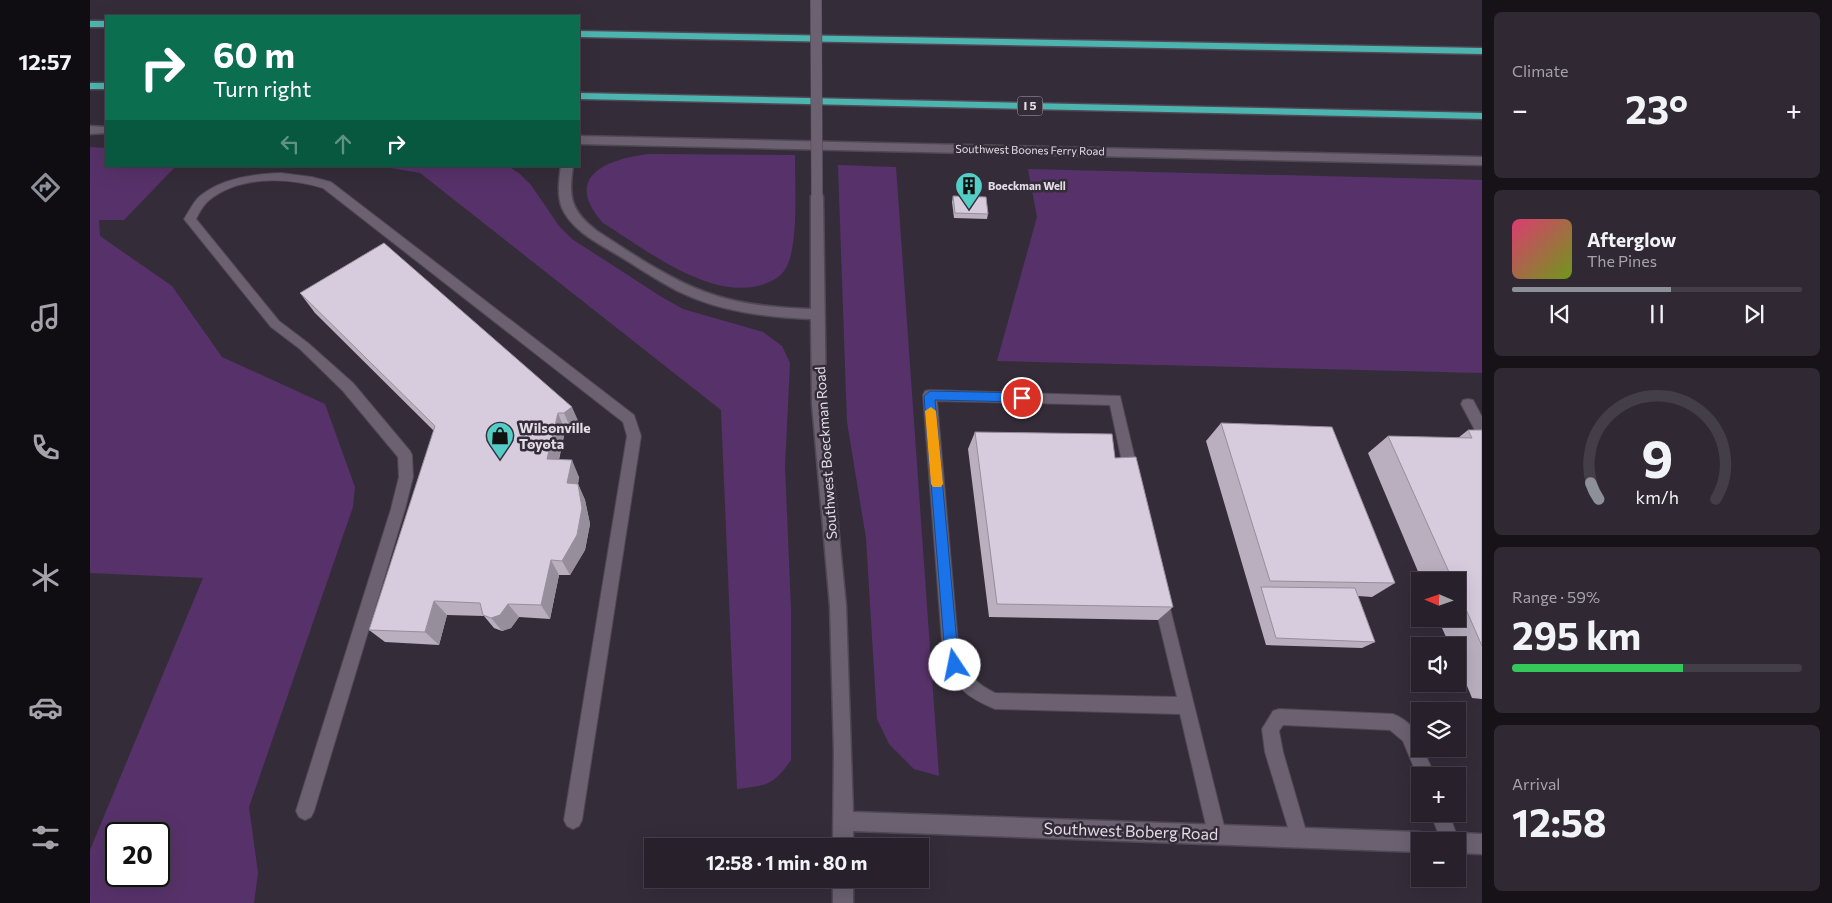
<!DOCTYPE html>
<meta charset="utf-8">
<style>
:root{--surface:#28212c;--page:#302934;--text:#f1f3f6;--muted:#a5a3a9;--line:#443e48;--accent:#8c9099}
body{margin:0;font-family:Commissioner,sans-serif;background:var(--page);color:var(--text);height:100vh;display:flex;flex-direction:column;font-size:19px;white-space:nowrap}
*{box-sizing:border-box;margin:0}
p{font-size:16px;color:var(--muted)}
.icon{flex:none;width:28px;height:28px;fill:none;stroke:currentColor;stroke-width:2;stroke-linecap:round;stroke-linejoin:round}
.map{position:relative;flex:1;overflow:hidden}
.panel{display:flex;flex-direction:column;gap:12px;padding:12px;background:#161218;width:350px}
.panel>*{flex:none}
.guide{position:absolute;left:15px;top:15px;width:475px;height:152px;border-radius:0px;box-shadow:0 5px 20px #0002,0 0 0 1px var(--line);background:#0b6e4f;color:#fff;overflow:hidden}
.needle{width:32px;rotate:272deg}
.tools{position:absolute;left:1321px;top:572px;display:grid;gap:10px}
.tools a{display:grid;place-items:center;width:55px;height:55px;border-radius:0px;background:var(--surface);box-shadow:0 5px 20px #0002,0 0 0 1px var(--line);font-size:25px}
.speed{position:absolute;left:15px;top:822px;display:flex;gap:10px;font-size:25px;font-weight:700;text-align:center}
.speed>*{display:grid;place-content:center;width:65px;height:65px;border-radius:50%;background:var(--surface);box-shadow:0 5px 20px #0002,0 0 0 1px var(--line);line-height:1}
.speed .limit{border:2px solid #111;border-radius:8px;background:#fff;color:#111}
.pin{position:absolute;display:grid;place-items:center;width:42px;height:42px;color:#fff;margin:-21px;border:2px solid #fff;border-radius:50%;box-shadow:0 1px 5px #0007}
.me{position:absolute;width:55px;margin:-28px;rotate:349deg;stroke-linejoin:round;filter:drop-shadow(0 0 4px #0008)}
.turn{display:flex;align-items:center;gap:18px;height:105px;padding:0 25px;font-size:22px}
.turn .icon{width:65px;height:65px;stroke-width:2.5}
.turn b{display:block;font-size:35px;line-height:42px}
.lanes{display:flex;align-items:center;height:48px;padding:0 25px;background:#0003;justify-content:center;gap:25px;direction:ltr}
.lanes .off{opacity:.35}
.big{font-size:38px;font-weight:700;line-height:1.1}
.panel .card{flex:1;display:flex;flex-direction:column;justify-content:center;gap:8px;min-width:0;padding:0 18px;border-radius:8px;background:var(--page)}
.panel .dial{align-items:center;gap:0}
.dial svg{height:130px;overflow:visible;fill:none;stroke:var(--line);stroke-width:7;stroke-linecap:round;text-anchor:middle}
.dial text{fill:var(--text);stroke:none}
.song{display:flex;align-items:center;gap:15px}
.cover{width:60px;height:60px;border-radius:8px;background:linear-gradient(135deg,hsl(340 70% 55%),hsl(80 70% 35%))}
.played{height:5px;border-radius:2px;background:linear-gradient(90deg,var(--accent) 55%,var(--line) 55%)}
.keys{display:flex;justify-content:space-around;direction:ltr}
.heat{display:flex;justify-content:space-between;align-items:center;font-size:28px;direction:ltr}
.charge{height:8px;border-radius:4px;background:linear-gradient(90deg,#34c759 59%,var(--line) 0)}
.trip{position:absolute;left:554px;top:838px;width:285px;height:50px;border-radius:0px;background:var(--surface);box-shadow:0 5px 20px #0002,0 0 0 1px var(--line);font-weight:700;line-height:50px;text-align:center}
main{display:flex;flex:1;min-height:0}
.tabs{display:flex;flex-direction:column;width:90px;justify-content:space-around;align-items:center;background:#100d12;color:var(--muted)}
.tabs .icon{width:35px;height:35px}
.tabs .selected{color:var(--accent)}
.tabs b{font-size:22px;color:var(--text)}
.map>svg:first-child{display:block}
</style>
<main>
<nav class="tabs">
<b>12:57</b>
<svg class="icon selected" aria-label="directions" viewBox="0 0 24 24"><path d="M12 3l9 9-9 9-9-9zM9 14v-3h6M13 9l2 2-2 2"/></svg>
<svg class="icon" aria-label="music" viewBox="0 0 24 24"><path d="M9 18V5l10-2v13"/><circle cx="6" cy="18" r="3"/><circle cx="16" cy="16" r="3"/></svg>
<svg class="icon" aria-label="phone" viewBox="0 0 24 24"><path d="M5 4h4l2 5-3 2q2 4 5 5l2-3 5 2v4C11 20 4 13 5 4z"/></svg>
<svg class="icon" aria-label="climate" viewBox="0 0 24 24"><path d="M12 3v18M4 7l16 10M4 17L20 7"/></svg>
<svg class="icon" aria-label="car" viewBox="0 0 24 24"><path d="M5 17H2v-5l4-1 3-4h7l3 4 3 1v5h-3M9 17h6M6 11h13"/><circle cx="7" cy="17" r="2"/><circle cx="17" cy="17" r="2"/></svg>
<svg class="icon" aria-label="filters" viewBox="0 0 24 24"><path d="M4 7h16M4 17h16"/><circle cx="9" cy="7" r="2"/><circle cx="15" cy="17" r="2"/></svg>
</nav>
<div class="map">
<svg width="1392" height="903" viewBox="0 0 1392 903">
<rect width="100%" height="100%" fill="#352c3a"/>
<path fill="#57326a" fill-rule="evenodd" d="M0 147 16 148V166H86L34 220H9L10 236 82 286 132 357 235 404 265 487 263 507 159 807 168 873 164 903H0V850L113 578 0 573ZM26 834H69V876H26Z
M559 154 705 155C705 184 708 235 699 261 696 271 689 278 679 282 626 306 557 250 513 223 472 177 516 159 559 154Z
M748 165 806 167 849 776 824 769 799 744 787 719 776 538 757 422Z
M289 166H418L430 174 441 185 469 226 482 239 570 296 593 309 673 332 692 346 700 363 695 466 701 609V760C684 785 676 786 647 789L631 410 330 173Z
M938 169 1392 180V373L907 361 947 217Z"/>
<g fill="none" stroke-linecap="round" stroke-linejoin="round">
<defs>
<path id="lane" d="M191 173 222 177 241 182 544 415 551 436 492 820 489 826 483 829 477 826 474 820 537 436 533 422 233 188C197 177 147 175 117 202 112 207 109 213 106 219L189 321 218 343 263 383 320 451 322 455 323 477 315 509 224 811 221 817 215 820 209 817 206 811 301 509 309 477 308 457 253 391 210 349 181 327 94 219C99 212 103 202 110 196 132 178 163 174 191 173Z
M840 390 1030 396 1049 476 1047 480 1042 482 1037 480 1035 476 1020 405 847 401 869 655C876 674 887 684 905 693L1087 697 1063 597 1066 592 1071 590 1076 592 1136 834 1133 840 1127 843 1121 840 1118 834 1090 714 905 709C874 696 865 687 853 655L833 395 835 391Z
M1378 399 1383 400 1392 417V436L1387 434 1371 404 1373 400Z
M1189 709 1303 714C1318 720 1330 732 1330 749H1333L1345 776H1330V782L1313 741 1300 730 1193 725 1189 731 1193 752 1218 838 1215 844 1209 847 1203 844 1175 752 1172 729 1183 711Z
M1341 814H1359L1369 841 1368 845V841H1351Z"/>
<path id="secondary" d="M0 126 16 127V133L0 134Z
M489 136 1392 157V165L489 144Z
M471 166H483C478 198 481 211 507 231 541 253 580 280 618 293 651 305 687 308 721 309V196L727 192 733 196 736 404 756 606 763 812 1330 832 1337 835 1340 841H1330V852L763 831V846H743L744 752 740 606 722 404 721 319C677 317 632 312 592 293 569 282 548 267 526 254 506 242 482 230 472 208 467 195 469 180 471 166Z
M1368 833 1392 834V854L1368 853V841H1359L1361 836Z
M743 879H763V903H743Z"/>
<path id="highway" d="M0 21H16V27H0Z
M489 31 1392 48V54L489 37Z
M0 83H16V89H0Z
M489 93 1392 113V119L489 99Z"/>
</defs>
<use href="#lane" stroke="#504854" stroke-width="2"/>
<use href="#secondary" stroke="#504854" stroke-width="3"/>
<use href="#highway" stroke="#504854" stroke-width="3"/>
<use href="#lane" fill="#6b6171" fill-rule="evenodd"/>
<use href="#secondary" fill="#6b6171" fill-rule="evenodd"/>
<use href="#highway" fill="#4db5af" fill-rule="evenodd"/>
<defs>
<path id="secondary-bridge" d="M726 0 727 196"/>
</defs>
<use href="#secondary-bridge" stroke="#504854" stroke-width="12" stroke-linecap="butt"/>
<use href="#secondary-bridge" stroke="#6b6171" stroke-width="11"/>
</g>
<path fill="#b9afbf" d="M863 196 898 214 897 219 864 218 862 202Z
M294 243 490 425 482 431H475L469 460 489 477 488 484 495 500 500 524 495 550 480 575H469L460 619 429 617 421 628 412 631 404 628 394 616 357 615 349 645 295 642 279 630 344 431 225 313 210 293Z
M1131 423 1305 583 1282 597 1268 596 1285 642 1272 648 1176 645 1116 441Z
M1378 430H1392V699L1382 698 1368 664V646H1360L1348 619H1368V581H1332L1278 453 1298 436 1368 438Z
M885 432 1025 458 1083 607 1068 620 899 617 878 449Z"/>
<path fill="#968e9b" d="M482 407 490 425 482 431 474 413Z
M468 413 475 431 465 476 457 459Z
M482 460 489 477 488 484 495 500 500 524 495 550 480 575 472 561 477 483Z
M461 560 469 575 460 619 451 605Z
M344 601 357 615 349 645 335 632Z
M418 604 429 617 421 628 412 631 401 618Z"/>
<path fill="#d7cbde" stroke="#968e9b" d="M863 196 896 197 898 214 865 213Z
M294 243 482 407 474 413H468L457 459 482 460 477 483 488 484 492 508 487 535 472 561 461 560 451 605 418 604 410 615 401 618 393 615 390 603 344 601 335 632 279 630 345 426 210 293Z
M1131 423 1242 427 1305 583 1180 581Z
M1378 430H1392V646L1368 591V581H1363L1298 436 1382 438Z
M885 432 1022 434 1025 458 1046 457 1083 607 907 604Z
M1171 587 1265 588 1285 642 1186 638Z"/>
<path fill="#1a73e8" stroke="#114b97" d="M840 391 932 393 938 398 932 402 845 400 868 655 872 665 870 670 865 672 860 670 855 655 834 396Z"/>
<path fill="#f59e0b" d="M841 407 846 411 853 484 851 487H843L841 484 835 411Z"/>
<defs>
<symbol id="building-pin" viewBox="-11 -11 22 30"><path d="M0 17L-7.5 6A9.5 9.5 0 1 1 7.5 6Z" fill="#54cdc6" stroke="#352c3a"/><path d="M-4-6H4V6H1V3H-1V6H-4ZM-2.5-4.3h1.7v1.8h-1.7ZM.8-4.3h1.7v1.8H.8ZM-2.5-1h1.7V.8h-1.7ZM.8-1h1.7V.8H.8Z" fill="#111"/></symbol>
<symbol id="shop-pin" viewBox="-11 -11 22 30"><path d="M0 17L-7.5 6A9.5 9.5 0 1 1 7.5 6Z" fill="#54cdc6" stroke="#352c3a"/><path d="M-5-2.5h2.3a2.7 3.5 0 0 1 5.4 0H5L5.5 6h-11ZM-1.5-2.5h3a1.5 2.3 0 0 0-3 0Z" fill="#111"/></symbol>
</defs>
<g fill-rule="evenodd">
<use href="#building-pin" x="863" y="170" width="32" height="43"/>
<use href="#shop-pin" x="394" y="420" width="32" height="43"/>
</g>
<g text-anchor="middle" stroke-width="5" stroke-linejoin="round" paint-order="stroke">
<g font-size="11" fill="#e3dde6" stroke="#352c3a">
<text transform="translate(940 150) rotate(1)" y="4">Southwest Boones Ferry Road</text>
</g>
<g font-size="11" font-weight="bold" fill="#e3dde6" stroke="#352c3a" text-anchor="start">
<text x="898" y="190">Boeckman Well</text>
</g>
<rect fill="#352c3a" stroke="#afa8b2" stroke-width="1" x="927.5" y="96.5" width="25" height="19" rx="4"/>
<g font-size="12" font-weight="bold" fill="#e3dde6">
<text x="940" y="110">I 5</text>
</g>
<g font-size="14" font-weight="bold" fill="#e3dde6" stroke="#352c3a" text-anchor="start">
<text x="429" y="433">Wilsonville<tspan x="429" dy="16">Toyota</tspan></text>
</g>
<g font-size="14" fill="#e3dde6" stroke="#352c3a">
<text transform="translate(736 453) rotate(-94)" y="5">Southwest Boeckman Road</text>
</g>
<g font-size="16" fill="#e3dde6" stroke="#352c3a">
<text transform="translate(1041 831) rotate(2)" y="6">Southwest Boberg Road</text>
</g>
</g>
</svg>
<div class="tools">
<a><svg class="needle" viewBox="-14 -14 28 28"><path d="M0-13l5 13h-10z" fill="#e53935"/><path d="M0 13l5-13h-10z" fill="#a5a3a9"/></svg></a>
<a><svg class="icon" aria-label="sound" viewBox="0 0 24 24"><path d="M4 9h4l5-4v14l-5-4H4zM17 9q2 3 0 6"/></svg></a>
<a><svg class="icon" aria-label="layers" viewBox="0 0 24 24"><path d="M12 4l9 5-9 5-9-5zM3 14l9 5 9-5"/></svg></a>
<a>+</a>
<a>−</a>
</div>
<div class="speed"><div class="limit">20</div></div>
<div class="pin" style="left:932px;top:398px;background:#d93025"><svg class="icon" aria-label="arrive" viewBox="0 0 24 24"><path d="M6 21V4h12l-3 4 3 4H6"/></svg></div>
<svg class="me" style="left:865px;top:665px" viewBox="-20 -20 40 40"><circle r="19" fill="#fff"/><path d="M0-13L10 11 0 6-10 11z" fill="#1a73e8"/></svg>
<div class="trip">12:58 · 1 min · 80 m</div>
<div class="guide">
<div class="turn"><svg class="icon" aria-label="right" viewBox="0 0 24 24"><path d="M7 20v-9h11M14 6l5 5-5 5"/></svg><div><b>60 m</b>Turn right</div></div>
<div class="lanes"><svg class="icon off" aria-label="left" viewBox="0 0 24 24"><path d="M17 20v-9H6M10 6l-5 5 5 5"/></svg><svg class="icon off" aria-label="ahead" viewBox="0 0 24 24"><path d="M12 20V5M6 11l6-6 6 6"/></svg><svg class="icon" aria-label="right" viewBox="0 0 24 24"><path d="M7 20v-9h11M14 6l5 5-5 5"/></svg></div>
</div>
</div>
<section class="panel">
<div class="card"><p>Climate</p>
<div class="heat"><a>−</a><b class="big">23°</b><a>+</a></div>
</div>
<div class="card">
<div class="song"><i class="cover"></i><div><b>Afterglow</b><p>The Pines</p></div></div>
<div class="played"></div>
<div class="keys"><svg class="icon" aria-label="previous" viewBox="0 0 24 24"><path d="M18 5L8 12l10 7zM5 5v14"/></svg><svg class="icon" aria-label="pause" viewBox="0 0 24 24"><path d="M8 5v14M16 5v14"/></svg><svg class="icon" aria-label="next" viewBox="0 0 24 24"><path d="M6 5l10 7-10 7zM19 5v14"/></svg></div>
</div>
<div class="card dial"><svg viewBox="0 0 100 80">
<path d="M14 69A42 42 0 1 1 86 69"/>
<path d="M14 69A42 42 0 0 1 9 59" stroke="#8c9099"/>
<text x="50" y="56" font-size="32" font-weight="700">9</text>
<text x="50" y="72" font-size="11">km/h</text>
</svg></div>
<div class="card"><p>Range · 59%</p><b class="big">295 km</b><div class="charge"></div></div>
<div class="card"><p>Arrival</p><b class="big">12:58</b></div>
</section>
</main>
